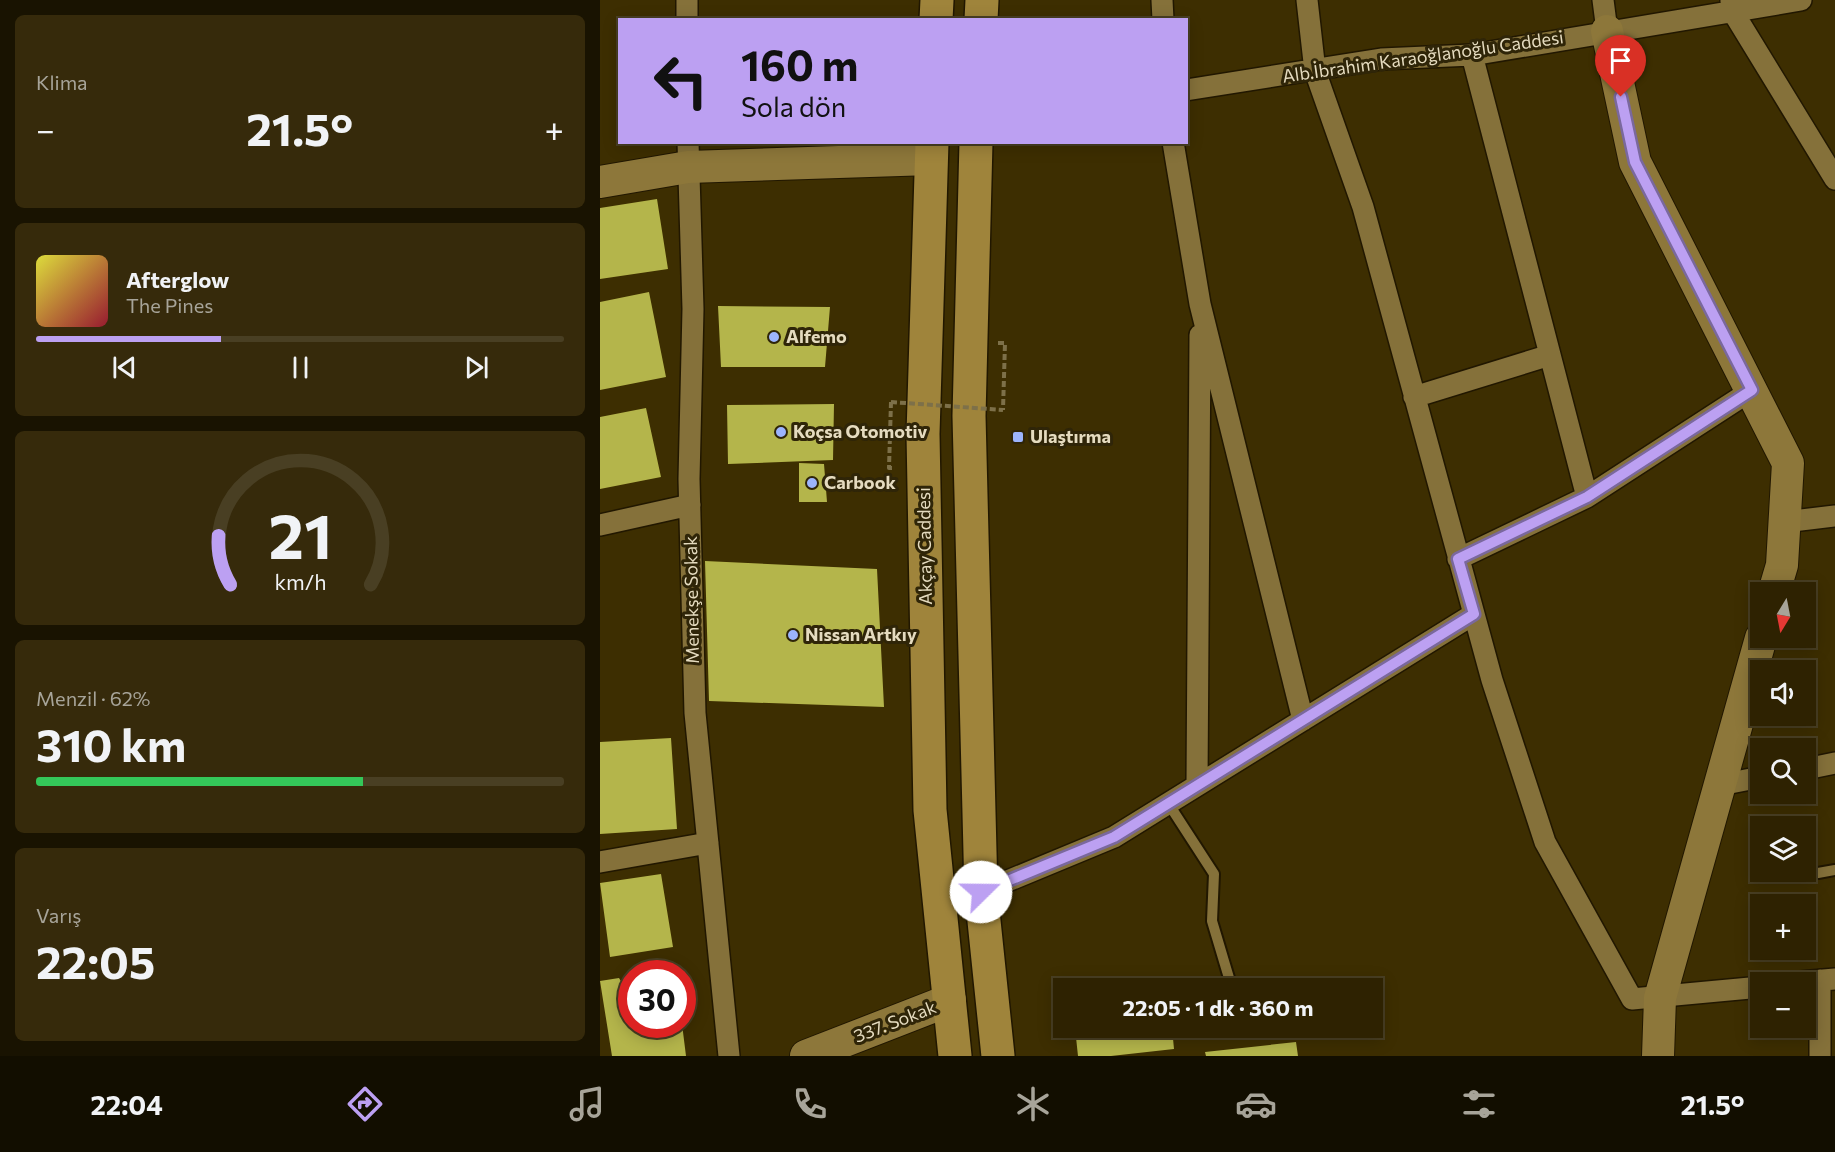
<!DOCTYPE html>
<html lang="tr">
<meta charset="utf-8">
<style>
:root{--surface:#2e2201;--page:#362a0b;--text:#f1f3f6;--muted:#a7a499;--line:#493f23;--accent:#bca0f2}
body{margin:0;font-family:Commissioner,sans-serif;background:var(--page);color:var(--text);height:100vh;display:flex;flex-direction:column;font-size:22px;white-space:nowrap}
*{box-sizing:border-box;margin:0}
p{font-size:20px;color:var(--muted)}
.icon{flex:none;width:33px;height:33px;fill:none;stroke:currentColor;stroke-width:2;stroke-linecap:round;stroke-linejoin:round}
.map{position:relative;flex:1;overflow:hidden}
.sheet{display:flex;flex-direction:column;gap:15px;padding:15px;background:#191301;width:600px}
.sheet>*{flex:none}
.guide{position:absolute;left:18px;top:18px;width:570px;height:126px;border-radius:0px;box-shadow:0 3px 15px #0003,0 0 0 2px var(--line);background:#bca0f2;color:#111;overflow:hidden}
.needle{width:39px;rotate:190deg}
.buttons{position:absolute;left:1150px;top:582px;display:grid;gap:12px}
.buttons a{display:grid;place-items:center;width:66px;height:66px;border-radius:0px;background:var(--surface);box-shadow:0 3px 15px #0003,0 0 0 2px var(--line);font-size:30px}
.speed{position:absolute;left:18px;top:960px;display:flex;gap:12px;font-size:30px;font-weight:700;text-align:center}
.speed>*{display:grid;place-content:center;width:78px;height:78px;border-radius:50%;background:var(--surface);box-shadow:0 3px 15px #0003,0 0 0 2px var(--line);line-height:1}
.speed .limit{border:9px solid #d22;background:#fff;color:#111}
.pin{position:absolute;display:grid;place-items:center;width:51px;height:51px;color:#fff;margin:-62px -26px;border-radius:50% 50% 50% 0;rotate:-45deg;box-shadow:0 0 6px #0007}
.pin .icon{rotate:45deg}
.me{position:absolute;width:66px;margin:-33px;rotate:68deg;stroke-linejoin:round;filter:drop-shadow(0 0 4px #0008)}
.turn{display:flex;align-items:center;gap:21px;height:126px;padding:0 24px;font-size:27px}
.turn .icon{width:78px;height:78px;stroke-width:2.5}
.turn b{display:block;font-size:42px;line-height:51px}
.big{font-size:45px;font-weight:700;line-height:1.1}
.sheet .tile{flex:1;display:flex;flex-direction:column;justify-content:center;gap:9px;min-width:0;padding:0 21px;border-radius:9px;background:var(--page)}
.sheet .dial{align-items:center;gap:0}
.dial svg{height:156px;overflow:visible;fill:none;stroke:var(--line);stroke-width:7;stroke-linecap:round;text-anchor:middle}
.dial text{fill:var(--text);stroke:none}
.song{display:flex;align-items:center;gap:18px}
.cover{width:72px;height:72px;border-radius:9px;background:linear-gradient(135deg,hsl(60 70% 55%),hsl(350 70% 35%))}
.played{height:6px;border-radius:3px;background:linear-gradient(90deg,var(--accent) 35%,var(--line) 35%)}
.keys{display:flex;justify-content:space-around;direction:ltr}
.heat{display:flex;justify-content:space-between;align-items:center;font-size:33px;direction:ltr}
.charge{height:9px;border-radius:4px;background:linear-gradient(90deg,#34c759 62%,var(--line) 0)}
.trip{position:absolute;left:453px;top:978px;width:330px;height:60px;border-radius:0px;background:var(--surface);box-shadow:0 3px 15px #0003,0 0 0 2px var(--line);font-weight:700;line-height:60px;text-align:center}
.dock{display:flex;height:96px;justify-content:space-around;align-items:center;background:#120e00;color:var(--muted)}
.dock .icon{width:42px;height:42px}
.dock .selected{color:var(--accent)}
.dock b{font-size:27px;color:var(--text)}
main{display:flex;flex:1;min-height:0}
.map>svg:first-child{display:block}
</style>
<main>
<section class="sheet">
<div class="tile"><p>Klima</p>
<div class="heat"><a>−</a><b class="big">21.5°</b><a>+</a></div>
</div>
<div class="tile">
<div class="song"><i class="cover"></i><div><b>Afterglow</b><p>The Pines</p></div></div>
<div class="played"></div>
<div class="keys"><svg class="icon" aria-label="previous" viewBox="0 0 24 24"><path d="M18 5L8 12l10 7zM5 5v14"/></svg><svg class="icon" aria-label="pause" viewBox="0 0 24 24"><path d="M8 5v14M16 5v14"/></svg><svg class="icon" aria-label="next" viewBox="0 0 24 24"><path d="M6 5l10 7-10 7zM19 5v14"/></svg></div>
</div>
<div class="tile dial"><svg viewBox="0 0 100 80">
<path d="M14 69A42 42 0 1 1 86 69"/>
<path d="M14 69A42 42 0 0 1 8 44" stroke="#bca0f2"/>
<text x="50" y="56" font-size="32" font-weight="700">21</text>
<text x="50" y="72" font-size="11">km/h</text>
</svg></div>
<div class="tile"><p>Menzil · 62%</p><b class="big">310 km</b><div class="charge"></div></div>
<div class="tile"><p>Varış</p><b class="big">22:05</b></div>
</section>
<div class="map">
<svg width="1235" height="1056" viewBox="0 0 1235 1056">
<rect width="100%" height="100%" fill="#3d2e01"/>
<path fill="#b4b54b" d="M57 199 68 269 0 279V208Z
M49 292 66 377 0 390V302Z
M118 306 230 307 225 367H121Z
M234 404 233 460 128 464 127 405Z
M46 408 61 477 0 489V417Z
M199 463 224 464 227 502H199Z
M105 561 277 569 284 707 109 701Z
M71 738 77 829 0 834V742Z
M61 874 73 947 10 957 0 883Z
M19 978 22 983 32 982V1024H82L86 1056H12L0 981Z
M567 984V988H536V987Z
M475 1028H572L574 1049 511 1056H478Z
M696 1042 698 1056H606L605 1052Z"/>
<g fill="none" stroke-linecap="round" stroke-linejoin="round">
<defs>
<path id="lane" d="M568 803 614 874 612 921 632 988
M1218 873 1235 870"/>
<path id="street" d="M87 0V20
M562 0 563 20
M707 0 715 71 763 207 892 680 945 842 1032 999 1161 987
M1003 0 1007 31
M1131 1 1133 12 1235 179
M872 55 987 497 1152 390
M586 90 781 59 872 55 1201 0
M88 142 93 309 89 479 95 713 129 1056
M573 142 600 304 703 720
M814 397 950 355
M1184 522 1235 516
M0 525 90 505
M858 559 987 497
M1206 769 1235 763
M597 785 600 335
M1120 785 1161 777
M0 862 108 843
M381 892 514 837 874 614
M1220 980V1056
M1200 982 1235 979"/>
<path id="secondary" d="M1007 31 1035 162 1188 463 1182 565 1174 592
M0 182 88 167 331 159
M206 1056 350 1000
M1058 1056 1060 998 1161 638"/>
<path id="highway" d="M336 20 337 0
M381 20 382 0
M332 142 323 434 330 810 355 1056
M376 142 369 416 381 892 398 1056"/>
</defs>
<use href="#lane" stroke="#211700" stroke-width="14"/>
<use href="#street" stroke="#211700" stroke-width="24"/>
<use href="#secondary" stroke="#211700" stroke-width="34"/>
<use href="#highway" stroke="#211700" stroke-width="36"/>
<path stroke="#7d7049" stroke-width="4" stroke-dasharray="6 3" stroke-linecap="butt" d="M398 343H405L403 410
M291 402 289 468H295"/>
<use href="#lane" stroke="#85713a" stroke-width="10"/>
<use href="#street" stroke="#85713a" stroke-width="21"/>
<use href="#secondary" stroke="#8d773a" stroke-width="32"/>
<use href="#highway" stroke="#9f843b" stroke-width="33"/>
<path stroke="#7d7049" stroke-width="4" stroke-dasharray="6 3" stroke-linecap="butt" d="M291 402 403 410"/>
</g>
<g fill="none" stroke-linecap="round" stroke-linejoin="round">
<defs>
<path id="route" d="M381 892 514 837 874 614 858 559 987 497 1152 390 1035 162 1021 97"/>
</defs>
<use href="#route" stroke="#7a689d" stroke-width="15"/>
<use href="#route" stroke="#bca0f2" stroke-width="10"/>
</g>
<g fill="#9cb4fd" stroke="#2f2508" stroke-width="2">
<circle cx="174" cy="337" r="6"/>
<circle cx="181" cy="432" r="6"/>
<rect x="412" y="431" width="12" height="12" rx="3"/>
<circle cx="212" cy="483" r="6"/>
<circle cx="193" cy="635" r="6"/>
</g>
<g text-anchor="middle" stroke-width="6" stroke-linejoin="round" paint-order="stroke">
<g font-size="18" fill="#e5dbbf" stroke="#2f2508">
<text transform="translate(823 57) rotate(-8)" y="6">Alb.İbrahim Karaoğlanoğlu Caddesi</text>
<text transform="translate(325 546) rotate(-91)" y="6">Akçay Caddesi</text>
<text transform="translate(92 600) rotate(-91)" y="6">Menekşe Sokak</text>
<text transform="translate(295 1022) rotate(-21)" y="6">337. Sokak</text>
</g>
<g font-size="18" font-weight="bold" fill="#e5dbbf" stroke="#2f2508" text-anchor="start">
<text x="186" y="343">Alfemo</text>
<text x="193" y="438">Koçsa Otomotiv</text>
<text x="430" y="443">Ulaştırma</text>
<text x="224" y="489">Carbook</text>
<text x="205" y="641">Nissan Artkıy</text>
</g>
</g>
</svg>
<div class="buttons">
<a><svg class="needle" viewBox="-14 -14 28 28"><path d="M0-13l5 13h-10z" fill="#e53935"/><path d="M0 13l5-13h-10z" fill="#a7a499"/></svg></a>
<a><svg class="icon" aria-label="sound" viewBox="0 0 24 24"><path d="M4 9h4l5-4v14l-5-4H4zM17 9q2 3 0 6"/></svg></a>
<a><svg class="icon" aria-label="search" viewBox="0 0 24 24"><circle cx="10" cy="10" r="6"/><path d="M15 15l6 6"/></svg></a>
<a><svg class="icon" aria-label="layers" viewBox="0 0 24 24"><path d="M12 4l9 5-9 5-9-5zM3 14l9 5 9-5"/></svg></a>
<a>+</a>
<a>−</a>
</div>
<div class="speed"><div class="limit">30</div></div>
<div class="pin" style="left:1021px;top:97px;background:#d93025"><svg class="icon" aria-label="arrive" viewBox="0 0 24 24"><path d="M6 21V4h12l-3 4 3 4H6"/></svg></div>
<svg class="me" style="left:381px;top:892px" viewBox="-20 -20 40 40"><circle r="19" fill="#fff"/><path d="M0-13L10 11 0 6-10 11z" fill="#bca0f2"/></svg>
<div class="trip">22:05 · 1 dk · 360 m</div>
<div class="guide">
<div class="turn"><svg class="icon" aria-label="left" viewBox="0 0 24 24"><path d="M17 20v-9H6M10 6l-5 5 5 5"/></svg><div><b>160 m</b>Sola dön</div></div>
</div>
</div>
</main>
<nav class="dock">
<b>22:04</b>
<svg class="icon selected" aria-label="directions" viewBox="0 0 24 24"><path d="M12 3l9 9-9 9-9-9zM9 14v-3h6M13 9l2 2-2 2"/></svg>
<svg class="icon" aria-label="music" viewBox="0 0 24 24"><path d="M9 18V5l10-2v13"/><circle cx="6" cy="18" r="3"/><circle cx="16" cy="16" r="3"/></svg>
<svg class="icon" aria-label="phone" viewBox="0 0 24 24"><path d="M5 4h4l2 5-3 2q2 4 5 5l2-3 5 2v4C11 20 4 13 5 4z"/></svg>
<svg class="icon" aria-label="climate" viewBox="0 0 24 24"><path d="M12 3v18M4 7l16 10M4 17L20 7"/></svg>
<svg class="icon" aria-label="car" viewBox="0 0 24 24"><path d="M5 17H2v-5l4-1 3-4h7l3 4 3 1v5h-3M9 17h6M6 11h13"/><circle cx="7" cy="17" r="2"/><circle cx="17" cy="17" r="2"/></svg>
<svg class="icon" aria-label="filters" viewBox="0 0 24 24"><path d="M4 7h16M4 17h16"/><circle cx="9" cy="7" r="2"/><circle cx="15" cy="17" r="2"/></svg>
<b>21.5°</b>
</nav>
